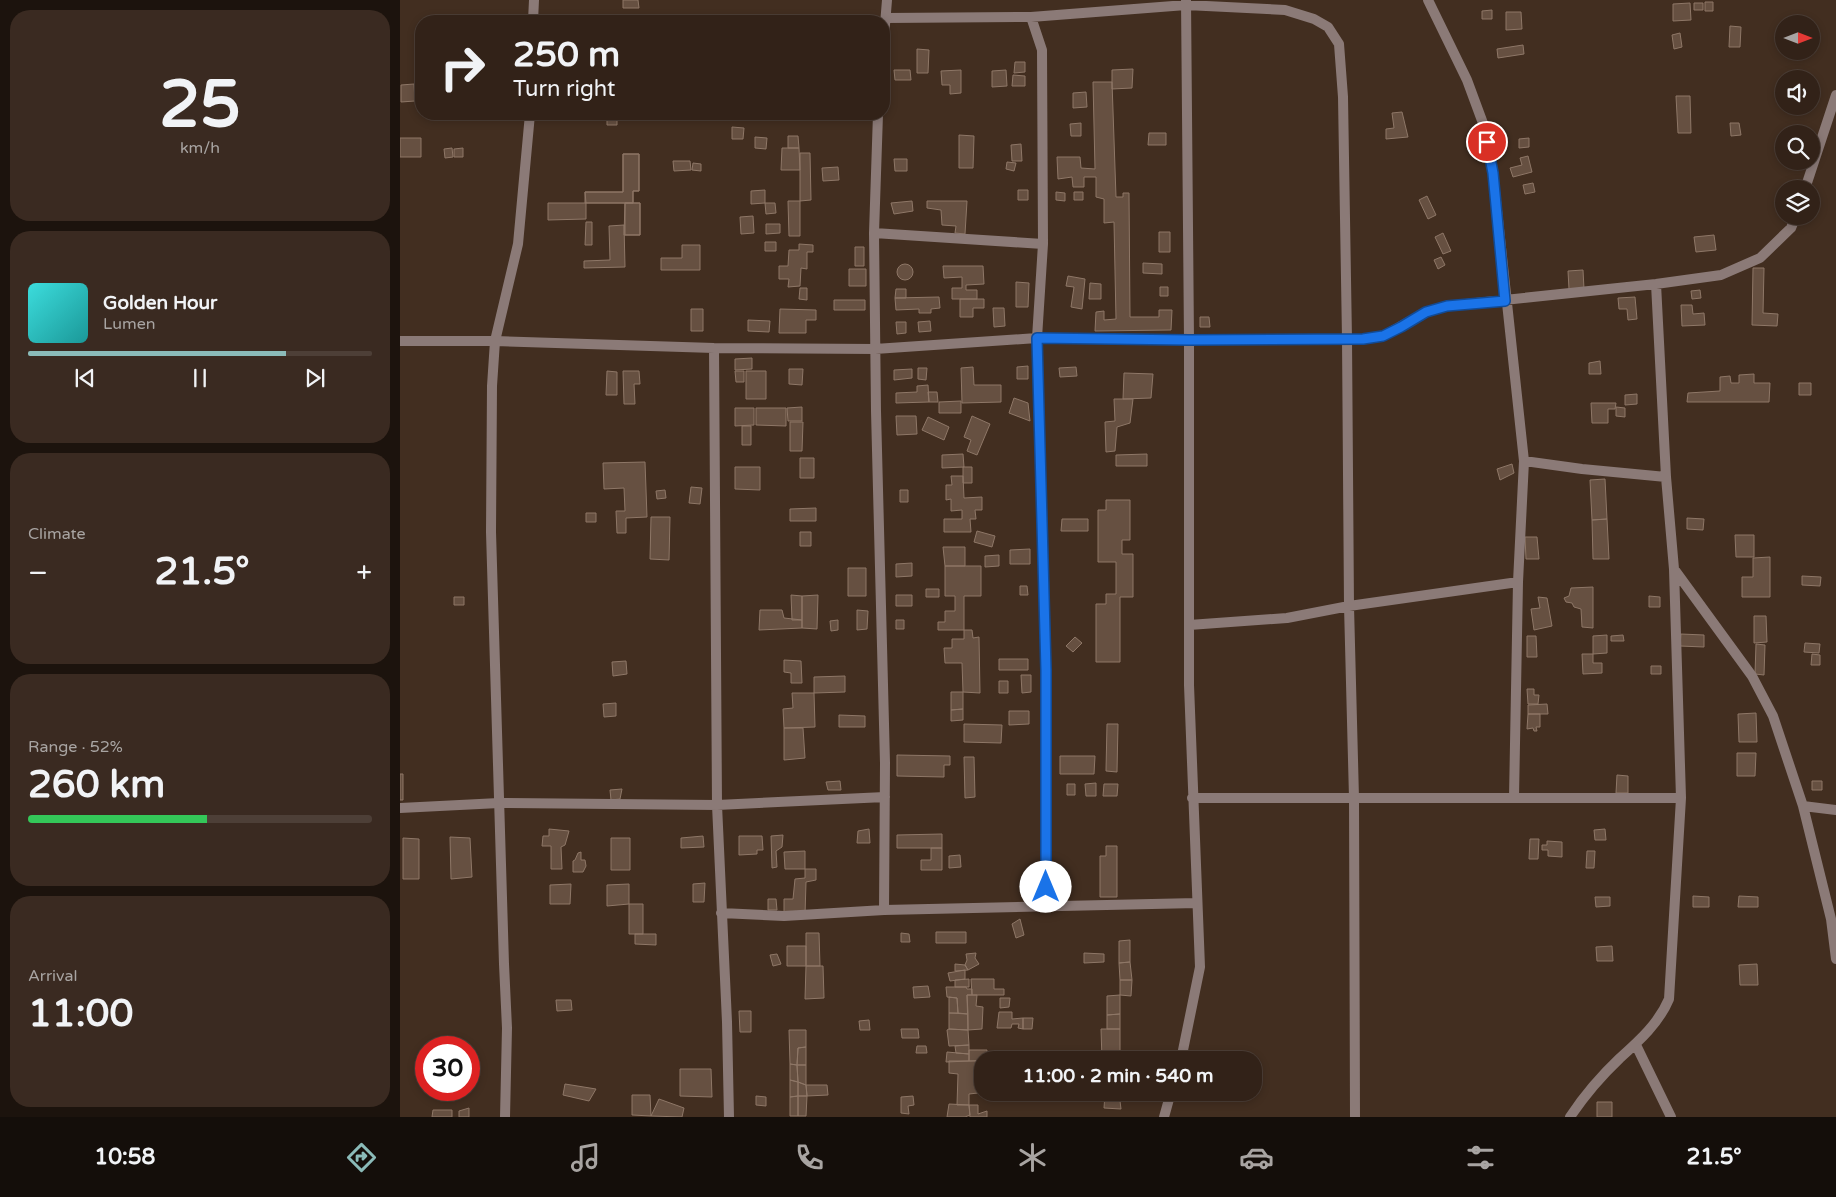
<!DOCTYPE html>
<meta charset="utf-8">
<style>
:root{--surface:#322218;--page:#3a2a21;--text:#f1f3f6;--muted:#a8a4a2;--line:#4d3f37;--accent:#8bbbb9}
body{margin:0;font-family:"Varela Round",sans-serif;background:var(--page);color:var(--text);height:100vh;display:flex;flex-direction:column;font-size:19px;white-space:nowrap}
*{box-sizing:border-box;margin:0}
p{font-size:16px;color:var(--muted)}
.icon{flex:none;width:28px;height:28px;fill:none;stroke:currentColor;stroke-width:2;stroke-linecap:round;stroke-linejoin:round}
.map{position:relative;flex:1;overflow:hidden}
.panel{display:flex;flex-direction:column;gap:10px;padding:10px;background:#1c130d;width:400px}
.panel>*{flex:none}
.top-card{position:absolute;left:15px;top:15px;width:475px;height:105px;border-radius:20px;box-shadow:0 2px 8px #0003,0 0 0 1px var(--line);background:#322218;color:var(--text);overflow:hidden}
.needle{width:32px;rotate:90deg}
.fabs{position:absolute;left:1375px;top:15px;display:grid;gap:10px}
.fabs a{display:grid;place-items:center;width:45px;height:45px;border-radius:50%;background:var(--surface);box-shadow:0 2px 8px #0003,0 0 0 1px var(--line);font-size:25px}
.speed{position:absolute;left:15px;top:1036px;display:flex;gap:10px;font-size:25px;font-weight:700;text-align:center}
.speed>*{display:grid;place-content:center;width:65px;height:65px;border-radius:50%;background:var(--surface);box-shadow:0 2px 8px #0003,0 0 0 1px var(--line);line-height:1}
.speed .limit{border:8px solid #d22;background:#fff;color:#111}
.pin{position:absolute;display:grid;place-items:center;width:42px;height:42px;color:#fff;margin:-21px;border:2px solid #fff;border-radius:50%;box-shadow:0 1px 5px #0007}
.me{position:absolute;width:55px;margin:-28px;rotate:0deg;stroke-linejoin:round;filter:drop-shadow(0 0 4px #0008)}
.turn{display:flex;align-items:center;gap:18px;height:105px;padding:0 15px;font-size:22px}
.turn .icon{width:65px;height:65px;stroke-width:2.5}
.turn b{display:block;font-size:35px;line-height:42px}
.big{font-size:38px;font-weight:700;line-height:1.1}
.panel .card{flex:1;display:flex;flex-direction:column;justify-content:center;gap:8px;min-width:0;padding:0 18px;border-radius:20px;background:var(--page)}
.panel .dial{align-items:center;gap:0}
.dial b{font-size:65px;line-height:1}
.song{display:flex;align-items:center;gap:15px}
.cover{width:60px;height:60px;border-radius:8px;background:linear-gradient(135deg,hsl(180 70% 55%),hsl(180 70% 35%))}
.played{height:5px;border-radius:2px;background:linear-gradient(90deg,var(--accent) 75%,var(--line) 75%)}
.keys{display:flex;justify-content:space-around;direction:ltr}
.heat{display:flex;justify-content:space-between;align-items:center;font-size:28px;direction:ltr}
.charge{height:8px;border-radius:4px;background:linear-gradient(90deg,#34c759 52%,var(--line) 0)}
.trip{position:absolute;left:574px;top:1051px;width:288px;height:50px;border-radius:20px;background:var(--surface);box-shadow:0 2px 8px #0003,0 0 0 1px var(--line);font-weight:700;line-height:50px;text-align:center}
.tabs{display:flex;height:80px;justify-content:space-around;align-items:center;background:#140e0a;color:var(--muted)}
.tabs .icon{width:35px;height:35px}
.tabs .selected{color:var(--accent)}
.tabs b{font-size:22px;color:var(--text)}
main{display:flex;flex:1;min-height:0}
.map>svg:first-child{display:block}
</style>
<main>
<section class="panel">
<div class="card dial"><b>25</b><p>km/h</p></div>
<div class="card">
<div class="song"><i class="cover"></i><div><b>Golden Hour</b><p>Lumen</p></div></div>
<div class="played"></div>
<div class="keys"><svg class="icon" aria-label="previous" viewBox="0 0 24 24"><path d="M18 5L8 12l10 7zM5 5v14"/></svg><svg class="icon" aria-label="pause" viewBox="0 0 24 24"><path d="M8 5v14M16 5v14"/></svg><svg class="icon" aria-label="next" viewBox="0 0 24 24"><path d="M6 5l10 7-10 7zM19 5v14"/></svg></div>
</div>
<div class="card"><p>Climate</p>
<div class="heat"><a>−</a><b class="big">21.5°</b><a>+</a></div>
</div>
<div class="card"><p>Range · 52%</p><b class="big">260 km</b><div class="charge"></div></div>
<div class="card"><p>Arrival</p><b class="big">11:00</b></div>
</section>
<div class="map">
<svg width="1436" height="1117" viewBox="0 0 1436 1117">
<rect width="100%" height="100%" fill="#422e20"/>
<path fill="#665041" stroke="#8e7767" d="M223 0H238L239 8H223Z
M1305 2H1313V11H1305Z
M1290 3 1291 20 1273 21V4Z
M1294 3H1303V10H1294Z
M1092 10V19H1082V11Z
M1106 12H1121L1122 29 1106 30Z
M1330 26 1341 27 1340 47H1329Z
M1280 33 1282 47 1274 49 1272 35Z
M1123 45 1124 54 1098 58 1097 49Z
M517 49 529 50 528 73H517Z
M615 62H625V72L614 73Z
M733 69 732 88 712 89V70Z
M494 70H510L511 80H495Z
M561 70V93L550 94V85H542L541 71Z
M606 70 607 86 592 87V71Z
M613 75 625 76V86H612Z
M693 82H712L716 197H723V193H729L730 317H759V310H772L771 330 695 331 696 312 704 311V320L716 319 714 222 704 223V199L696 197V177H684V187H673L672 177 658 179 657 157H680L681 168 695 169Z
M14 84 15 101 1 102V85Z
M686 92 687 107 673 108V93Z
M1276 96H1290L1291 133H1278Z
M1002 112 1008 137 986 139V129L994 128 992 113Z
M207 114H217V125H207Z
M681 123V136H671L670 124Z
M1330 123H1339L1341 135 1331 136Z
M332 127 344 128 343 139H332Z
M749 133H766V145H748Z
M559 135 574 136 573 168H559Z
M388 136H398L399 148H388Z
M355 137 367 138 366 149 355 148Z
M0 138H21V157H0Z
M1129 138V147L1119 148V139Z
M621 144 622 161H612L611 145Z
M52 148 53 157 45 158 44 149Z
M63 148V157H54V149Z
M382 148H399L400 170H381Z
M400 153H410L411 200 400 201Z
M223 154H239V191H233V203H186L185 192H223Z
M223 154H239V191H233V203H185V192H223Z
M1128 156 1132 172 1113 177 1110 168 1122 165 1120 158Z
M494 159H507V171H495Z
M273 161H290L291 170 274 171Z
M607 162 616 163 614 171 606 169Z
M293 163 301 164V171L292 170Z
M438 167 439 180 423 181 422 168Z
M1133 183 1135 192 1125 194 1123 185Z
M365 190V203L351 204V191Z
M618 190H628V200H618Z
M656 192 665 193V201L656 200Z
M674 192H683V200H674Z
M1027 196 1036 215 1028 219 1019 200Z
M388 201H400V236H389Z
M512 201 513 211 494 214 491 203Z
M527 201H567L565 234 555 233 556 226 542 225 541 210 527 208Z
M148 203H186V219L148 220Z
M225 203H240V235H224Z
M225 203H240V235H225Z
M365 203H375L376 213 366 214Z
M353 216 354 233 341 234 340 217Z
M186 222H192V245H185Z
M366 224H380V233L366 234Z
M224 225 225 267 184 268V261L210 260 209 226Z
M759 232H770V252H759Z
M1043 233 1051 251 1043 254 1035 237Z
M1314 235 1316 250 1296 252 1294 237Z
M365 242H376V251H365Z
M399 244 413 245V252H407V269L401 268 400 286 388 287 389 279H379V266H388L389 250H399Z
M282 245H300V270H261V258H282Z
M455 247H464V266H455Z
M1041 257 1045 265 1038 269 1034 260Z
M743 263 762 264V274L743 273Z
M497 272a8 8 0 1 1 16 0a8 8 0 1 1-16 0Z
M543 266H583L584 284 566 285V290H577V299H552V288H562V277L544 278Z
M1353 268H1364L1363 313 1378 314 1377 326 1352 325Z
M449 269H466V286H449Z
M1183 270 1184 289H1169L1168 271Z
M668 276 685 279 682 309 671 307 674 287 666 286Z
M616 282 629 283 628 307H616Z
M690 283 701 284V299H689Z
M760 287H768V296H760Z
M400 288H407V300L399 299Z
M496 289H506V298H495Z
M1300 290 1301 298 1292 299 1291 291Z
M539 297 540 308 531 309V313H519V309L496 310 495 298Z
M1235 297 1237 319 1228 320 1227 309H1219L1218 298Z
M560 299H584V308H573V317H560Z
M434 300H465V310H434Z
M1281 305H1292L1293 314 1304 313 1305 325 1282 326Z
M593 308H604L605 326 594 327Z
M291 309H303V331H291Z
M380 309 416 310V320H406V333H379Z
M800 317H809L810 327H800Z
M348 320 370 321 369 332 348 331Z
M530 321 531 331 519 332 518 322Z
M496 322H506V333L497 334Z
M352 358V369L335 370V359Z
M1200 361 1201 374H1189V363Z
M628 366V379H617V367Z
M573 367 574 385H601V402L562 403 561 368Z
M676 367 677 376 660 377 659 368Z
M518 368H527L526 380 518 379Z
M389 369H403L402 385 389 384Z
M512 369V378L494 380V370Z
M207 371 217 372V395H206Z
M223 371H239L240 384H234L235 404H224Z
M335 371H344V382H336Z
M346 371H366V399H346Z
M724 373 753 374 751 398 723 399Z
M1354 374V383H1370L1369 402H1287L1288 393 1320 391V377L1330 376 1331 383H1339V375Z
M1399 383H1411V395H1399Z
M528 385 529 402 496 403V393L517 392V386Z
M528 392H537L538 402H529Z
M1237 394V404L1225 405V395Z
M614 398 628 403 630 421 609 413Z
M714 399H733L730 423 717 427 715 451 706 452 705 422 715 421Z
M561 401V413H539V402Z
M1191 403H1216L1215 409H1208V423H1192Z
M402 407V421H388L387 408Z
M1216 407 1225 408V417L1216 416Z
M335 408H354V425L335 426Z
M356 408H386V426L356 425Z
M496 416H516L517 434 497 435Z
M572 416 590 424 577 455 567 451 571 440 564 437Z
M528 417 549 427 544 440 522 430Z
M390 422H403L402 451H390Z
M342 426H351V445H342Z
M563 454 564 467 542 468V455Z
M747 454V466H716V455Z
M400 458H414V478H400Z
M245 462 247 517 226 518V533H217L216 511H225L224 488 204 489 203 463Z
M1112 464 1114 473 1100 480 1097 469Z
M335 467H360V490L335 489Z
M563 467H572V483H563Z
M551 476H563L564 498 582 497V510H575L576 519H570L571 532H544V519H562V510L551 511V499L546 500V485H552Z
M1205 479 1207 519 1192 520 1190 480Z
M291 487 302 488 300 504 289 503Z
M265 490 266 498 257 499 256 491Z
M500 490H508V502H500Z
M706 500H730V540H722V554H733V597H720V662H696V604H706V594H716V562H698V510H706Z
M416 508V521H390V509Z
M186 513H196V522H186Z
M251 517H270L269 560 250 559Z
M1287 518 1304 519 1303 530 1287 529Z
M662 519H688V531H661Z
M1207 519 1209 559H1193L1192 520Z
M577 531 595 536 592 547 574 542Z
M400 532H411V546H400Z
M1335 535H1354V557H1336Z
M1125 537H1137L1139 559H1126Z
M543 547H565V566H545Z
M630 549V564H610V550Z
M599 555V566L585 567V556Z
M1370 557V597H1342V577H1353V558Z
M512 563V576L496 577V564Z
M545 566H581V596H564V630H538V622H545V611H555V596H545Z
M448 568H466V596H448Z
M1402 576 1421 577 1420 586 1402 585Z
M620 586H627L628 595H620Z
M1193 587V628L1182 627 1181 609 1174 607 1172 603 1166 602 1164 598 1169 596 1171 588Z
M526 589H539V597H526Z
M391 595 402 596V620H392Z
M418 595 417 629 402 628V596Z
M496 595H512V606H496Z
M1249 596 1260 597V607H1249Z
M54 597H64V605H54Z
M1138 597 1147 598 1152 626 1134 630 1131 609 1140 608Z
M360 610H382L384 618 402 620V628L359 630Z
M457 610 468 611 467 629 457 630Z
M1354 616H1366L1367 642 1354 643Z
M438 620V630L431 631 430 621Z
M496 620H504V629H496Z
M564 630H572L573 638 579 637 580 693 563 692 562 663H545L544 648H552V639H564Z
M1281 634 1304 635V647L1280 646Z
M1207 635V653L1193 654V636Z
M1223 635 1224 641H1211V636Z
M1127 636H1136L1137 657H1127Z
M675 637 682 643 673 652 666 646Z
M1405 643 1420 644 1419 653 1404 652Z
M1356 644 1365 645 1364 675 1355 674Z
M1182 654H1193V663H1202V673L1183 674Z
M1412 654 1420 655V665H1411Z
M599 659H628V670H599Z
M384 660 401 661 402 683H391V673L384 672Z
M226 661 227 674 213 676 212 662Z
M1251 666H1261V674H1251Z
M621 675H631V692L622 693Z
M445 676V692L414 693V677Z
M599 681H608V693H599Z
M1127 689H1134V695H1139L1138 704H1128Z
M551 692H563V709L551 710Z
M392 693H414L415 727 384 728 383 709 393 708Z
M216 703V716L204 717 203 704Z
M1147 704 1148 714H1128V705Z
M563 709V720L551 721V710Z
M609 711H629V724L609 725Z
M1356 713 1357 742H1339L1338 714Z
M1128 714H1140V727H1136L1137 731H1134L1133 728 1127 729Z
M439 715 465 716V727H439Z
M564 724 602 725 601 743 564 742Z
M707 724H718L717 772 706 771Z
M384 728H403L405 758 384 760Z
M1337 753H1356L1355 776H1337Z
M497 755 550 756V765H544V777L497 776Z
M660 756H695L694 774H660Z
M564 757H574L575 797 565 798Z
M0 774H3V800H0Z
M1217 775 1228 776V793H1216Z
M440 781 441 790H428L426 782Z
M1412 781H1422V790H1412Z
M696 783V796H686L685 784Z
M667 784H675V795H667Z
M704 784H718L717 796H703Z
M222 789 220 799 211 800 210 790Z
M149 829 169 831 165 845 161 847 162 869H151V846H142L143 836H149Z
M469 829 470 843H457L458 831Z
M1205 829 1206 840H1195L1194 830Z
M542 834V848H497V835Z
M383 835 382 847 376 851 377 867 372 868 371 836Z
M303 836 304 847 281 848V838Z
M339 836H362L363 850H357V854L339 855Z
M50 837 70 838 72 877 51 879Z
M3 838 19 839V879H3Z
M211 838H230V870H211Z
M1130 839H1139L1138 859H1129Z
M1147 841 1162 842V857L1148 856V850H1142V845H1147Z
M706 846H717V897H700V856H706Z
M531 848H542V870H521V860H531Z
M405 851V869H385L384 852Z
M1187 851H1195L1194 868H1186Z
M181 852V860H185L186 866 183 872H173V861L175 860 178 853Z
M560 855 561 867 549 868V856Z
M405 869H416V880L406 882 405 915 384 916V899H393L395 879 405 878Z
M305 883 304 902H293V884Z
M171 884 170 904H150V885Z
M229 884V904L207 906V885Z
M1293 896 1309 897V907H1293Z
M1339 896 1358 897V907H1338Z
M1195 897H1210V906L1196 907Z
M368 899H376L377 910H368Z
M229 904H243V934H229Z
M620 919 624 935 616 938 612 924Z
M536 932H566V943H536Z
M406 933H419L420 966H406Z
M501 933 509 934 510 942H501Z
M235 934H256V945L235 944Z
M730 940V962L719 963V941Z
M387 946H406V966H387Z
M1212 946 1213 961H1197L1196 947Z
M576 953 575 958 579 964 568 970 565 965 567 960 566 954Z
M684 953 704 954V962L684 963Z
M377 954 381 964 373 966 370 955Z
M730 962 732 980H720L719 963Z
M555 964 565 965 568 970 555 971Z
M1357 964 1358 985H1340L1339 965Z
M406 966H423L424 998 405 999Z
M565 970V979L550 981 548 973Z
M569 979V987H555V980Z
M571 979H594V989H604V995H572Z
M720 980H732L731 996 720 995Z
M528 986 530 997 514 998 513 987Z
M546 987H566L567 989H572V995H567L568 1014 558 1013 557 998 547 997Z
M567 995H577L576 1006 583 1007 582 1029 568 1030Z
M720 995V1014L707 1015V996Z
M549 997 557 998 558 1013H549Z
M600 998H610L609 1007 600 1008Z
M156 1000H171L172 1010 157 1011Z
M339 1011H351V1032H340Z
M599 1012H612V1019L623 1018V1029L618 1028 619 1024H612L611 1028H597Z
M549 1013 568 1014V1030L549 1029Z
M720 1014V1029H707V1015Z
M623 1018H633L632 1029H623Z
M469 1020 470 1030H460L459 1021Z
M501 1029H518L519 1038H502Z
M549 1029 568 1030 569 1045 549 1046 547 1030Z
M701 1029H720V1060H702Z
M389 1030H406V1047L398 1048 397 1065 390 1064Z
M569 1045V1054L556 1053 555 1046Z
M517 1046H526L527 1053H516Z
M406 1047V1065H397L398 1048Z
M569 1050H587L586 1060 569 1061Z
M547 1052 569 1054V1061L546 1062Z
M549 1061H582V1083H578V1093L569 1094V1105H557L558 1074 549 1073Z
M390 1064 397 1065 398 1082 390 1080Z
M397 1065H406V1085L398 1082Z
M280 1069H311L312 1097 280 1096Z
M390 1080 398 1082V1096L390 1097Z
M398 1082 406 1085 407 1096H398Z
M165 1084 196 1089 189 1101 163 1095Z
M406 1085H427L428 1095 407 1096Z
M719 1093 721 1109 704 1108 705 1094Z
M232 1095H250L251 1116 232 1115Z
M356 1096 366 1097V1106L356 1105Z
M398 1096H407L406 1116H398Z
M398 1096V1116H390V1097Z
M513 1096 514 1105 508 1106 509 1114 501 1113V1097Z
M259 1099 284 1108 282 1117 251 1116Z
M1197 1102H1212V1117H1197Z
M549 1104 569 1105 570 1115 565 1117H547Z
M569 1105H578V1114L587 1111V1117H570Z
M69 1108V1117H59V1111Z
M33 1110H52V1117H32Z"/>
<g fill="none" stroke-linecap="round" stroke-linejoin="round">
<path stroke="#8b7a77" stroke-width="10" d="M1028 0 1067 80 1084 126 1093 173 1124 461 1118 582 1114 798
M631 17 642 50 643 244 637 338 646 670V906
M486 18 631 17 786 5 885 10 914 19 928 27 939 44 943 97 947 339 949 606 954 798 955 1117
M133 21 134 0
M484 37 487 0
M130 114 118 244 95 341 314 348 475 349 637 338 789 340 963 339 983 336 1026 312 1047 306 1256 284 1321 275 1360 258 1391 228 1396 216
M478 114 474 233 476 411 485 763 484 910
M1405 189 1436 95
M474 233 643 244
M1256 284 1266 477
M0 341H95L92 386 91 532 104 964 107 1028 105 1117
M314 348 317 805 327 1022 329 1117
M1124 461 1182 469 1266 477 1274 569 1281 798 1269 999C1259 1023 1239 1041 1220 1058 1201 1076 1184 1096 1170 1117
M1274 569 1352 676 1373 716 1403 806 1431 919 1436 959
M789 625 887 618 949 606 1118 582
M792 798H1281
M1403 806 1436 810
M0 808 99 803 317 805 485 797
M321 913 384 916 484 910 797 903
M1236 1045 1271 1117
M781 1060 800 967 789 685V340L786 0
M764 1117 771 1092"/>
</g>
<g fill="none" stroke-linecap="round" stroke-linejoin="round">
<defs>
<path id="route" d="M646 887V670L637 338 789 340 963 339 983 336 1001 327 1026 312 1047 306 1105 301 1093 173 1087 142"/>
</defs>
<use href="#route" stroke="#114b97" stroke-width="12"/>
<use href="#route" stroke="#1a73e8" stroke-width="9"/>
</g>
</svg>
<div class="fabs">
<a><svg class="needle" viewBox="-14 -14 28 28"><path d="M0-13l5 13h-10z" fill="#e53935"/><path d="M0 13l5-13h-10z" fill="#a8a4a2"/></svg></a>
<a><svg class="icon" aria-label="sound" viewBox="0 0 24 24"><path d="M4 9h4l5-4v14l-5-4H4zM17 9q2 3 0 6"/></svg></a>
<a><svg class="icon" aria-label="search" viewBox="0 0 24 24"><circle cx="10" cy="10" r="6"/><path d="M15 15l6 6"/></svg></a>
<a><svg class="icon" aria-label="layers" viewBox="0 0 24 24"><path d="M12 4l9 5-9 5-9-5zM3 14l9 5 9-5"/></svg></a>
</div>
<div class="speed"><div class="limit">30</div></div>
<div class="pin" style="left:1087px;top:142px;background:#d93025"><svg class="icon" aria-label="arrive" viewBox="0 0 24 24"><path d="M6 21V4h12l-3 4 3 4H6"/></svg></div>
<svg class="me" style="left:646px;top:887px" viewBox="-20 -20 40 40"><circle r="19" fill="#fff"/><path d="M0-13L10 11 0 6-10 11z" fill="#1a73e8"/></svg>
<div class="trip">11:00 · 2 min · 540 m</div>
<div class="top-card">
<div class="turn"><svg class="icon" aria-label="right" viewBox="0 0 24 24"><path d="M7 20v-9h11M14 6l5 5-5 5"/></svg><div><b>250 m</b>Turn right</div></div>
</div>
</div>
</main>
<nav class="tabs">
<b>10:58</b>
<svg class="icon selected" aria-label="directions" viewBox="0 0 24 24"><path d="M12 3l9 9-9 9-9-9zM9 14v-3h6M13 9l2 2-2 2"/></svg>
<svg class="icon" aria-label="music" viewBox="0 0 24 24"><path d="M9 18V5l10-2v13"/><circle cx="6" cy="18" r="3"/><circle cx="16" cy="16" r="3"/></svg>
<svg class="icon" aria-label="phone" viewBox="0 0 24 24"><path d="M5 4h4l2 5-3 2q2 4 5 5l2-3 5 2v4C11 20 4 13 5 4z"/></svg>
<svg class="icon" aria-label="climate" viewBox="0 0 24 24"><path d="M12 3v18M4 7l16 10M4 17L20 7"/></svg>
<svg class="icon" aria-label="car" viewBox="0 0 24 24"><path d="M5 17H2v-5l4-1 3-4h7l3 4 3 1v5h-3M9 17h6M6 11h13"/><circle cx="7" cy="17" r="2"/><circle cx="17" cy="17" r="2"/></svg>
<svg class="icon" aria-label="filters" viewBox="0 0 24 24"><path d="M4 7h16M4 17h16"/><circle cx="9" cy="7" r="2"/><circle cx="15" cy="17" r="2"/></svg>
<b>21.5°</b>
</nav>
